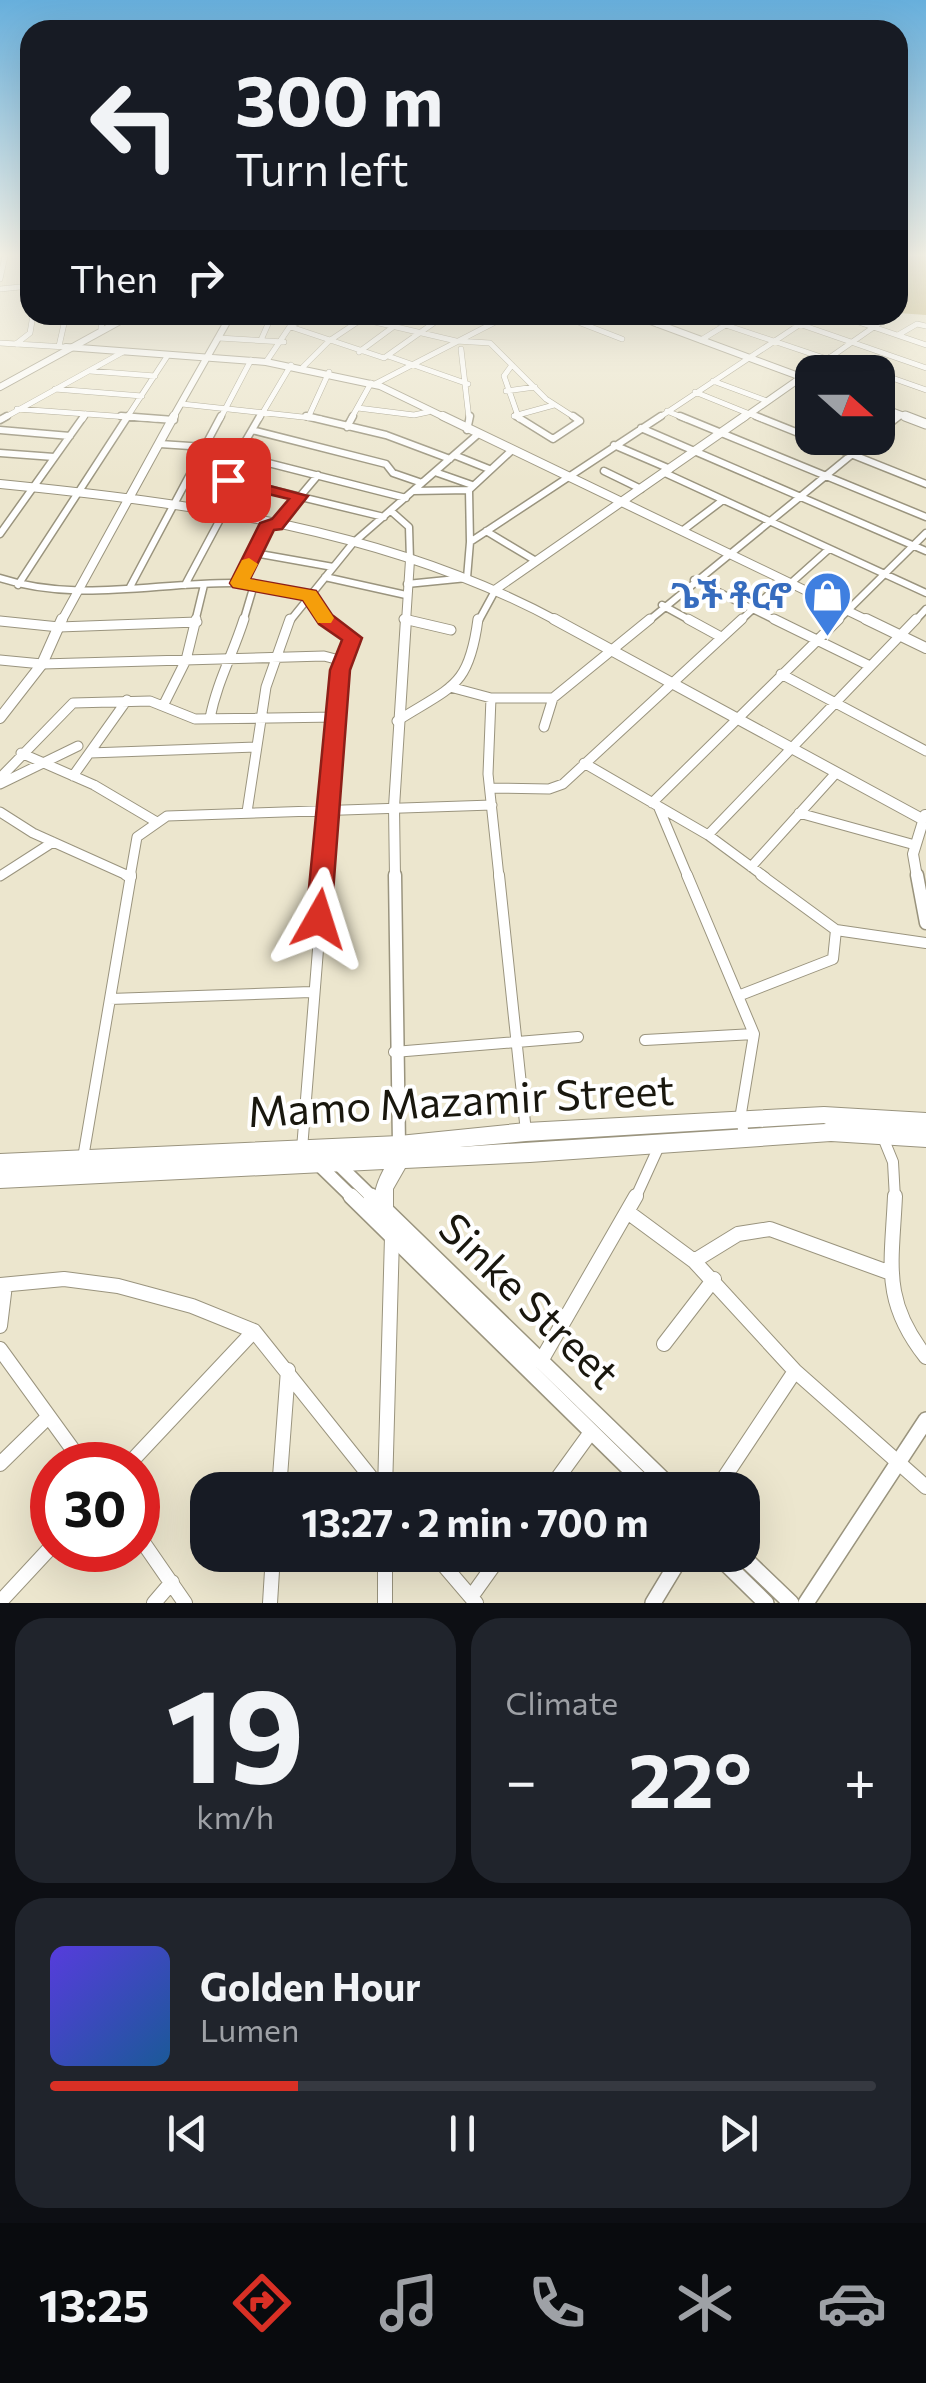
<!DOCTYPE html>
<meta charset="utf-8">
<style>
:root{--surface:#171b24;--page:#20242c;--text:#f1f3f6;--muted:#9ea1a6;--line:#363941;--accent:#d93025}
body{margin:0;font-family:Commissioner,"Noto Sans Ethiopic",sans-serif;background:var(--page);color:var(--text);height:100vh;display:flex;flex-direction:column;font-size:38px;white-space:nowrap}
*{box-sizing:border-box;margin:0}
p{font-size:32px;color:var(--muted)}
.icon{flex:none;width:55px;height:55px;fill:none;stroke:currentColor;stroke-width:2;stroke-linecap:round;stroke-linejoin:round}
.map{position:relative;height:1603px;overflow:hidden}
.side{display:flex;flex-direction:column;gap:15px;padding:15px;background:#0d0f14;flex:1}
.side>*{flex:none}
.hud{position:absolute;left:20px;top:20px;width:888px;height:305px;border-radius:30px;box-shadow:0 10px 40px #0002;background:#171b24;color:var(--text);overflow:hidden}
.needle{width:65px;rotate:111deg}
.controls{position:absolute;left:795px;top:355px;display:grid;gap:20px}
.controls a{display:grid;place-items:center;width:100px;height:100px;border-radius:20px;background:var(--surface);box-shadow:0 10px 40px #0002;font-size:50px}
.speed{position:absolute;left:30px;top:1442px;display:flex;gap:20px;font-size:50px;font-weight:700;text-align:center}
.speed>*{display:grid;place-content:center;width:130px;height:130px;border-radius:50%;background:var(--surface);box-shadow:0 10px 40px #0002;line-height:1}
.speed .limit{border:15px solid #d22;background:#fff;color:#111}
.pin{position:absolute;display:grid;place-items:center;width:85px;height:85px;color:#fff;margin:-42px;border-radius:20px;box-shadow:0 5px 15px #0006}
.me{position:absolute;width:110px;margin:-55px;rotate:6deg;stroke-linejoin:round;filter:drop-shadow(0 0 8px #0008)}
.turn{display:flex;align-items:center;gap:35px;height:210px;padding:0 50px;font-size:45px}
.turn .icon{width:130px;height:130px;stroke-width:2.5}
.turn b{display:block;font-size:70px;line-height:85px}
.then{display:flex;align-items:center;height:95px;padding:0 50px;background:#0003;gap:20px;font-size:38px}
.big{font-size:75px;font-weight:700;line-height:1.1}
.side .widget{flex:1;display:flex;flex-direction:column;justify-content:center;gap:15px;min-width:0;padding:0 35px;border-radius:30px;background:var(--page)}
.side .dial{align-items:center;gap:0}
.dial b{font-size:130px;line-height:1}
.song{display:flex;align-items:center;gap:30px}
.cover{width:120px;height:120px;border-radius:15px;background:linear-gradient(135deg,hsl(250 70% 55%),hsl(210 70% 35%))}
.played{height:10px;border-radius:5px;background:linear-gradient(90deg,var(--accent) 30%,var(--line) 30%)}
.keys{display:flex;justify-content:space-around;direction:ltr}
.heat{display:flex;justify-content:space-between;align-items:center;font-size:55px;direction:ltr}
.side .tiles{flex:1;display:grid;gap:15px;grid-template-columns:1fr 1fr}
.widget:last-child{grid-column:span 2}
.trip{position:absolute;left:190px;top:1472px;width:570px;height:100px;border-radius:30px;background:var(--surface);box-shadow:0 10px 40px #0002;font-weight:700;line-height:100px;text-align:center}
.dock{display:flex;height:160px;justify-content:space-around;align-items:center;background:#090b0e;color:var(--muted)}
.dock .icon{width:70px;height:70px}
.dock .active{color:var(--accent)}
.dock b{font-size:45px;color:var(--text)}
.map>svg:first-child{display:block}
</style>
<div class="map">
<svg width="926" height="1603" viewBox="0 0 926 1603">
<rect width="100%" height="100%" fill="#ece6ce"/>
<path fill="#c5b577" d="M898 256H926V315L898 313Z"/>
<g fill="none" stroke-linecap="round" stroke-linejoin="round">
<defs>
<path id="minor-far4" d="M0 279 5 256
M0 289 30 286
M560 315 622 339
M696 315 827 359
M773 315 926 368
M838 315 926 345
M362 319 456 341 490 343 512 365
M657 324 669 315
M291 327 384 358 445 315
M101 328 104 315
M898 335 917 324 926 326
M219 338 284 342
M261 340 272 315
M701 340 742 315
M0 343 66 347
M16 344 30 333 33 315
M59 346 66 315
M461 349 469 419
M359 352 393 327
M388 356 468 384
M830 357 875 372
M266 362 291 325 318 315
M512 365 546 399 577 419
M512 365 504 376 519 419
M303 367 329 341 365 317
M90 371 155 376
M878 373 926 390
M802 377 891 315
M713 381 767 401
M375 384 509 315
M55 389 142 396
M506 391 535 387
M695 392 762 419
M878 394 882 391
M182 404 321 419
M358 408 414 415 428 412
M17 409 156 419
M667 411 686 419
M514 416 554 405
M308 418 329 372
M2 419 123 352
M83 419 86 414
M126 419 168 355
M220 419 251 360
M259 419 291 365
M351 419 371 383
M657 419 814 315
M896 419 901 415"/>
<path id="minor-far3" d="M121 416 174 420
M306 416 386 435 450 459
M516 416 553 439 580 421 573 416
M680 416 926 517
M756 416 926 484
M0 420 7 416
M347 427 353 416
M641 428 926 551
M0 430 70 436
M252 430 386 464 393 473 422 483
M467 430 470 416
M878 433 899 416
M160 444 205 447 406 498
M614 445 670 469
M0 453 54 457
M238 454 260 416
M454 455 489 469
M193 471 384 517
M604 471 641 489
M435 472 472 485
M665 473 926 593
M413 491 469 490
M391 511 409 527 410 560
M276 525 318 475
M486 531 536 561
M682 531 723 500
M0 534 84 416
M470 542 469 490 511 451
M254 553 333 567
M325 577 406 595
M0 578C79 604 160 581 241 583 264 584 287 591 310 596L328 622
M694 580 779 622
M239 583 269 523
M791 583 829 549
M407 584 467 578 470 542 661 416
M18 585 128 416
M185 585 224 512
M130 587 221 416
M662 605 693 622
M404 619 415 622
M0 621 6 622
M195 622 204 585
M243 622 254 585
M289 622 353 543 477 435
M478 622 496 589
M647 622 872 438
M739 622 784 580
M836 622 926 533
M914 622 926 609"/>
<path id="minor-far2" d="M404 619 451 630
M688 619 721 637
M774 619 870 666
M0 621 59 627 197 622
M0 660 42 664 324 656 343 661
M781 674 926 751
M450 687 491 698H553L650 619
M491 698 488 774 499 877
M163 706 186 660 196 619
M210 718C217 682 233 654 244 619
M397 721C452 686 469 688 478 619
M544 727 553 698
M21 753 94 785 155 821
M90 753 256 747
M584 763 708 835 765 877
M73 776 127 700
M0 778 73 703 150 701 195 719 337 717
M0 784 78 746
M490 788 549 789 563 784 742 619
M652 803 839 619
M659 808 688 877
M0 812 33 833 131 877
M247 812 266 687 290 619
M799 813 915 845
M708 835 916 619
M751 867 836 773
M0 876 53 842
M130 877 137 837 167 816 492 805
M324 877 340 670 352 638 325 619"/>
<path id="minor-far1" d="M126 875 131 877
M499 875 526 1132
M687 875 754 1034 741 1113 744 1138
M761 875 836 930 926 943
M738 996 833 959 836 930
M110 999 311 992
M645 1040 754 1034
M394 1052 578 1037
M882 1135 893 1162 895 1199
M302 1149 324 875
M83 1158 131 875
M635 1199 660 1144"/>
<path id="minor" d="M895 1196C892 1264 881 1300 926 1357
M629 1213 694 1261 795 1371 926 1487
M694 1261 738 1234 770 1229 888 1272
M0 1285 64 1279 118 1286 192 1306 254 1331 381 1490
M0 1326 5 1285
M664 1344 714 1279
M0 1349 84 1465
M541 1361 636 1196
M0 1464 47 1418
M128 1465 254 1331
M279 1490 288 1370
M385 1490 392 1237
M549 1490 591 1432
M716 1490 795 1371
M138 1535 185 1603
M385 1555V1603
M435 1555 476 1603
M471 1597 501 1555
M0 1602 52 1546
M154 1603 172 1582
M270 1603 273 1555"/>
<path id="tertiary-far4" d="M66 347 266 362 380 386 448 419
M172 419 231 315
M742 419 802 377"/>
<path id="tertiary-far3" d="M443 416 871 622
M0 484C191 503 388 529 559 622
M496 589 745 416
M61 622 174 416
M406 622 410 560"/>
<path id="tertiary-far2" d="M554 619 922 819
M866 619 926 648
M0 718 42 664 62 619
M395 877 394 807 406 619
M917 877 913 854 925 815"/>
<path id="tertiary-far1" d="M395 875 399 1145
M917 875 926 923
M337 1163 374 1199
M319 1165 354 1199"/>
<path id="tertiary" d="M351 1196 651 1490
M371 1196 674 1490
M717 1555 766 1603
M741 1555 791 1603
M653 1603 682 1555
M806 1603 926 1420"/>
<path id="secondary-far1" d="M634 315 812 381
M0 387 131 315
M878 406 912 419"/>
<path id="secondary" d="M905 416 926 424"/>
<path id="primary" d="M824 1107 926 1113V1147L831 1141 530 1162 405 1168 393 1189V1209L391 1216 384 1218 377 1216C371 1199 376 1184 384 1169L0 1188V1154L399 1136 526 1123ZM824 1123 826 1124 460 1147 526 1141Z"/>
</defs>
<use href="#minor-far4" stroke="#9a947e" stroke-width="6"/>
<use href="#minor-far3" stroke="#9a947e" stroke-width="9"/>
<use href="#minor-far2" stroke="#9a947e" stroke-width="11"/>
<use href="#minor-far1" stroke="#9a947e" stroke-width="12"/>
<use href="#minor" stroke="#9a947e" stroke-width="16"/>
<use href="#tertiary-far4" stroke="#9a947e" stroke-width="8"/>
<use href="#tertiary-far3" stroke="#9a947e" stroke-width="10"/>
<use href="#tertiary-far2" stroke="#9a947e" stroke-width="12"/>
<use href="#tertiary-far1" stroke="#9a947e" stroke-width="15"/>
<use href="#tertiary" stroke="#9a947e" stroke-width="18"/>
<use href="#secondary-far1" stroke="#9a947e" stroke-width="8"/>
<use href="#secondary" stroke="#9a947e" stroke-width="11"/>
<use href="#primary" stroke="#9a947e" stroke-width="2"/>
<use href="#minor-far4" stroke="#fff" stroke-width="5"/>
<use href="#minor-far3" stroke="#fff" stroke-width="6"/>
<use href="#minor-far2" stroke="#fff" stroke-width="9"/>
<use href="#minor-far1" stroke="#fff" stroke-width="10"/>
<use href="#minor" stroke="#fff" stroke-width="14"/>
<use href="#tertiary-far4" stroke="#fff" stroke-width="6"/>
<use href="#tertiary-far3" stroke="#fff" stroke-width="8"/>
<use href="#tertiary-far2" stroke="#fff" stroke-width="10"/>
<use href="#tertiary-far1" stroke="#fff" stroke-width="12"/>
<use href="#tertiary" stroke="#fff" stroke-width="15"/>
<use href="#secondary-far1" stroke="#fff" stroke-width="6"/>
<use href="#secondary" stroke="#fff" stroke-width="9"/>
<use href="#primary" fill="#fff" fill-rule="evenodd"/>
</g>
<linearGradient id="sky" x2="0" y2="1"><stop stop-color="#67afdc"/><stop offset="0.53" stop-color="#f6f4e9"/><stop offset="1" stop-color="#f6f4e9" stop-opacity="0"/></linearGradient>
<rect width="926" height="481" fill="url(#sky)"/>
<path fill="#d93025" stroke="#8d1f18" stroke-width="2.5" d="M228 475 308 496 282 529 274 530 250 579 316 591 332 615 362 638 350 670 331 919 319 930 306 919 330 670 342 640 319 624 303 600 233 587 230 583 260 523 272 519 289 499 222 483V476Z"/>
<path fill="#f59e0b" d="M249 558 258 564 250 579 316 591 334 618 331 623H318L303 600 233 587 230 583 242 560Z"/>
<defs>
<symbol id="shop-pin" viewBox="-11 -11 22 30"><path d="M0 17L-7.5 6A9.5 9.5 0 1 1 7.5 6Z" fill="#3f7fe0" stroke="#fff"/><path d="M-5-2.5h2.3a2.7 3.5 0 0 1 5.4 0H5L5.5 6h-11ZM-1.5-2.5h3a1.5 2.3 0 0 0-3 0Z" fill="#fff"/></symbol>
</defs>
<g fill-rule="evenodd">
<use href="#shop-pin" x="800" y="568" width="55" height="75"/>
</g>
<g text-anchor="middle" stroke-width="8" stroke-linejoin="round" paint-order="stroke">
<g font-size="35" font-weight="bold" fill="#366cbe" stroke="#fff" text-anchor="end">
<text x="792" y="608">ጌች ቶርኖ</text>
</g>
<g font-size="42" fill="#19170e" stroke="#fff">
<text transform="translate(461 1101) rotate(-3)" y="15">Mamo Mazamir Street</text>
<text transform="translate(529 1301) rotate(44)" y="15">Sinke Street</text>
</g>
</g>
</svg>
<div class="controls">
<a><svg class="needle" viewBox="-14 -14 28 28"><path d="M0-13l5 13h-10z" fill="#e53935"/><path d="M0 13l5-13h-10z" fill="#9ea1a6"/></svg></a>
</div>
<div class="speed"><div class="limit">30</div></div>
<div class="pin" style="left:228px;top:480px;background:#d93025"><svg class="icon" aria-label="arrive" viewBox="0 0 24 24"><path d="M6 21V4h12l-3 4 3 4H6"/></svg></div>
<svg class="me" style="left:319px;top:919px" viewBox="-20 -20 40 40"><path d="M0-17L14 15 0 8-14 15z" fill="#d93025" stroke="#fff" stroke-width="4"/></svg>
<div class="trip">13:27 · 2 min · 700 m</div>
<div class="hud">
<div class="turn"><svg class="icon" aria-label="left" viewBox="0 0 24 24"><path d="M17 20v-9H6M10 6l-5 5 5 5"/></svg><div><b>300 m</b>Turn left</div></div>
<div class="then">Then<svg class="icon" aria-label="right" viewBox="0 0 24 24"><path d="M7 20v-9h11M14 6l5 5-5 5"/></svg></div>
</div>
</div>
<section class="side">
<div class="tiles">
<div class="widget dial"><b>19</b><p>km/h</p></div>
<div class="widget"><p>Climate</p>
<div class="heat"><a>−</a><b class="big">22°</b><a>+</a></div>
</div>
<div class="widget">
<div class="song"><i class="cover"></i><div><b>Golden Hour</b><p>Lumen</p></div></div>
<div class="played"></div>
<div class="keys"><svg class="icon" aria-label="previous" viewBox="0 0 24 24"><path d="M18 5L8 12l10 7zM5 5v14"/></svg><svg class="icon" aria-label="pause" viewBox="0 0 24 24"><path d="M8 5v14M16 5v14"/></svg><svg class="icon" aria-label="next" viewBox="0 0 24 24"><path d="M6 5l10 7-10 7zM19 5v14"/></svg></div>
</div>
</div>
</section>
<nav class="dock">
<b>13:25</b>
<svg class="icon active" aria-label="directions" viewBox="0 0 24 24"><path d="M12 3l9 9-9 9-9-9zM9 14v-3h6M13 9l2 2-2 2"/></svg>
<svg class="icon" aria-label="music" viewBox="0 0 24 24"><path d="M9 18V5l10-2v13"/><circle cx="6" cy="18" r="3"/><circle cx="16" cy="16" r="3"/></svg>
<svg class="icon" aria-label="phone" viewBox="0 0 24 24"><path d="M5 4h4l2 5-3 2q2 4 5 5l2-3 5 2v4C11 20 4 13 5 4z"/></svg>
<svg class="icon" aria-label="climate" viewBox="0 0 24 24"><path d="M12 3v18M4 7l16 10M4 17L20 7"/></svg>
<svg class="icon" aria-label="car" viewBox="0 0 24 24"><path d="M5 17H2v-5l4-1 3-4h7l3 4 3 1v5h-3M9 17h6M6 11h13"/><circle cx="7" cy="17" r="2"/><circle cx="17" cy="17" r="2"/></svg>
</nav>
